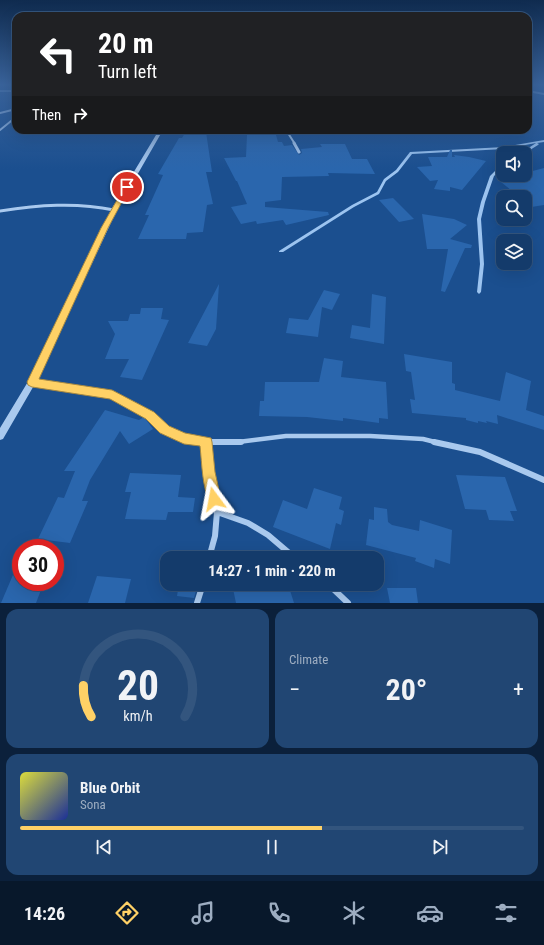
<!DOCTYPE html>
<meta charset="utf-8">
<style>
:root{--surface:#143b6b;--page:#214673;--text:#f1f3f6;--muted:#9dadc1;--line:#33557e;--accent:#ffd166}
body{margin:0;font-family:"Roboto Condensed",sans-serif;background:var(--page);color:var(--text);height:100vh;display:flex;flex-direction:column;font-size:15px;white-space:nowrap}
*{box-sizing:border-box;margin:0}
p{font-size:13px;color:var(--muted)}
.icon{flex:none;width:22px;height:22px;fill:none;stroke:currentColor;stroke-width:2;stroke-linecap:round;stroke-linejoin:round}
.map{position:relative;height:603px;overflow:hidden}
.details{display:flex;flex-direction:column;gap:6px;padding:6px;background:#0b203b;flex:1}
.details>*{flex:none}
.top-card{position:absolute;left:12px;top:12px;width:520px;height:122px;border-radius:12px;box-shadow:0 4px 16px #0002,0 0 0 1px var(--line);background:#202124;color:#fff;overflow:hidden}
.tools{position:absolute;left:496px;top:146px;display:grid;gap:8px}
.tools a{display:grid;place-items:center;width:36px;height:36px;border-radius:8px;background:var(--surface);box-shadow:0 4px 16px #0002,0 0 0 1px var(--line);font-size:20px}
.speed{position:absolute;left:12px;top:539px;display:flex;gap:8px;font-size:20px;font-weight:700;text-align:center}
.speed>*{display:grid;place-content:center;width:52px;height:52px;border-radius:50%;background:var(--surface);box-shadow:0 4px 16px #0002,0 0 0 1px var(--line);line-height:1}
.speed .limit{border:6px solid #d22;background:#fff;color:#111}
.pin{position:absolute;display:grid;place-items:center;width:34px;height:34px;color:#fff;margin:-17px;border:2px solid #fff;border-radius:50%;box-shadow:0 1px 4px #0007}
.me{position:absolute;width:44px;margin:-22px;rotate:347deg;stroke-linejoin:round;filter:drop-shadow(0 0 3px #0008)}
.turn{display:flex;align-items:center;gap:14px;height:84px;padding:0 20px;font-size:18px}
.turn .icon{width:52px;height:52px;stroke-width:2.5}
.turn b{display:block;font-size:28px;line-height:34px}
.then{display:flex;align-items:center;height:38px;padding:0 20px;background:#0003;gap:8px;font-size:15px}
.big{font-size:30px;font-weight:700;line-height:1.1}
.details .widget{flex:1;display:flex;flex-direction:column;justify-content:center;gap:6px;min-width:0;padding:0 14px;border-radius:12px;background:var(--page)}
.details .dial{align-items:center;gap:0}
.dial svg{height:104px;overflow:visible;fill:none;stroke:var(--line);stroke-width:7;stroke-linecap:round;text-anchor:middle}
.dial text{fill:var(--text);stroke:none}
.song{display:flex;align-items:center;gap:12px}
.cover{width:48px;height:48px;border-radius:6px;background:linear-gradient(135deg,hsl(60 70% 55%),hsl(230 70% 35%))}
.played{height:4px;border-radius:2px;background:linear-gradient(90deg,var(--accent) 60%,var(--line) 60%)}
.keys{display:flex;justify-content:space-around;direction:ltr}
.heat{display:flex;justify-content:space-between;align-items:center;font-size:22px;direction:ltr}
.details .tiles{flex:1;display:grid;gap:6px;grid-template-columns:1fr 1fr}
.widget:last-child{grid-column:span 2}
.trip{position:absolute;left:160px;top:551px;width:224px;height:40px;border-radius:12px;background:var(--surface);box-shadow:0 4px 16px #0002,0 0 0 1px var(--line);font-weight:700;line-height:40px;text-align:center}
.dock{display:flex;height:64px;justify-content:space-around;align-items:center;background:#08182b;color:var(--muted)}
.dock .icon{width:28px;height:28px}
.dock .selected{color:var(--accent)}
.dock b{font-size:18px;color:var(--text)}
.map>svg:first-child{display:block}
</style>
<div class="map">
<svg width="544" height="603" viewBox="0 0 544 603">
<rect width="100%" height="100%" fill="#1b4f8f"/>
<g fill="none" stroke-linecap="round" stroke-linejoin="round">
<path fill="#9cc4f0" fill-rule="evenodd" d="M0 90H12L13 91 12 92H0Z
M528 90 544 93V95L528 92Z
M544 140V142L537 143 539 144 538 145 525 153H521L536 143 504 149 412 154 398 172 386 181 379 194 354 207 283 252H279V251L352 205 377 192 384 179 396 170 410 152 504 147Z
M502 164H503V167L494 176 485 202 481 219 484 264 481 292 479 294 477 292 480 264 477 219 481 202 490 176Z"/>
</g>
<path fill="#2a66ad" d="M206 132 212 172H206L213 204 207 205 203 232 187 233 186 239H138L149 215H145L163 175 158 174 179 138H182L185 133Z
M247 135H276L278 142H282L284 146 292 145 299 155 302 153 301 149 322 147 320 144H345L352 159H367L375 174 328 173 329 176 282 177 281 200 265 202V207L328 212 329 215 286 225 283 220 257 224 256 221 241 224 231 207 247 204 237 181H236L224 158 246 157Z
M450 150H452V157H455L454 155 469 157 486 161 462 190 450 187V191L434 189 438 180 430 181 417 167 432 166 428 157H447Z
M544 168V205L525 208V197H522L515 190 512 191 501 182 512 176 525 175V173Z
M393 198 414 219 399 222 379 200Z
M422 214 454 219 467 225 450 239 472 245 471 248H465L445 292 441 291 448 249H427Z
M219 284 216 329 207 346 188 343Z
M324 290 340 294 332 310 322 307 318 337 286 333 289 318 308 320Z
M372 294 386 297 384 344 350 338 352 325 370 328Z
M141 308H163L161 319 169 320 142 380 120 377 129 359H105L115 334 108 321H128L130 314H140Z
M404 354 452 362V383L455 384V390L500 401 506 372 531 381 526 410 544 416V430L497 415 498 424 486 421 487 423 478 421V423L466 420V418L412 413 410 399 415 400 411 372 406 371Z
M324 358 343 361 341 377 386 382 388 419 379 418V423L343 418V421L307 417 259 416 260 401H264L265 382H319Z
M105 410 139 420 144 417 153 429 129 444 120 431 90 480 82 501H88L70 543 38 539 58 497 64 498 75 471H64Z
M130 473 181 475 178 497 195 498 193 512H168L166 520 125 519 131 492H125Z
M456 475 505 477 517 511H510L514 521 489 520 486 510 465 509Z
M314 488 342 497 339 509 344 511 341 525 336 523 330 549 273 527 283 500 307 509Z
M374 507 387 509 388 522 392 525 419 531 420 520 452 530 450 564 435 559 434 568 415 561 416 558 366 545 369 519 374 520Z
M21 556V582H44L36 603H1Z
M97 576 131 579 125 603H88Z
M179 584H198L194 598 177 596Z
M232 584H288L294 603H236Z
M387 588H416L418 603H390Z"/>
<g fill="none" stroke-linecap="round" stroke-linejoin="round">
<path stroke="#a9c9ee" stroke-width="2" d="M0 113 16 109
M0 130 16 117
M286 130 295 144"/>
<path stroke="#a9c9ee" stroke-width="3" d="M294 143 299 152
M0 211C38 205 76 202 114 210"/>
<path stroke="#a9c9ee" stroke-width="4.5" d="M32 382 112 395 150 415 164 430 184 438 206 442H238L286 436H370L423 439 439 443"/>
<path stroke="#a9c9ee" stroke-width="6" d="M204 442H241
M206 442 208 472 217 512 215 536 209 558
M434 442 480 452 544 480
M217 512 248 523 268 535 295 558
M328 584 348 603
M197 603 203 584"/>
<path fill="#a9c9ee" fill-rule="evenodd" d="M159 130H163L117 210 36 382 3 439 0 440V428L29 380 111 210Z"/>
</g>
<linearGradient id="sky" x2="0" y2="1"><stop stop-color="#0f2b4f"/><stop offset="0.5" stop-color="#39639b"/><stop offset="1" stop-color="#39639b" stop-opacity="0"/></linearGradient>
<rect width="544" height="169" fill="url(#sky)"/>
<path fill="#ffd166" stroke="#a68842" d="M125 186 130 187 108 228 39 379 112 390 154 412 169 426 185 433 211 438 212 442 215 472 221 499 219 504 214 506 210 504C202 486 202 465 200 446L184 444 160 433 146 419 110 399 32 387 28 385 27 382 101 228Z"/>
</svg>
<div class="tools">
<a><svg class="icon" aria-label="sound" viewBox="0 0 24 24"><path d="M4 9h4l5-4v14l-5-4H4zM17 9q2 3 0 6"/></svg></a>
<a><svg class="icon" aria-label="search" viewBox="0 0 24 24"><circle cx="10" cy="10" r="6"/><path d="M15 15l6 6"/></svg></a>
<a><svg class="icon" aria-label="layers" viewBox="0 0 24 24"><path d="M12 4l9 5-9 5-9-5zM3 14l9 5 9-5"/></svg></a>
</div>
<div class="speed"><div class="limit">30</div></div>
<div class="pin" style="left:127px;top:187px;background:#d93025"><svg class="icon" aria-label="arrive" viewBox="0 0 24 24"><path d="M6 21V4h12l-3 4 3 4H6"/></svg></div>
<svg class="me" style="left:214px;top:499px" viewBox="-20 -20 40 40"><path d="M0-17L14 15 0 8-14 15z" fill="#ffd166" stroke="#fff" stroke-width="4"/></svg>
<div class="trip">14:27 · 1 min · 220 m</div>
<div class="top-card">
<div class="turn"><svg class="icon" aria-label="left" viewBox="0 0 24 24"><path d="M17 20v-9H6M10 6l-5 5 5 5"/></svg><div><b>20 m</b>Turn left</div></div>
<div class="then">Then<svg class="icon" aria-label="right" viewBox="0 0 24 24"><path d="M7 20v-9h11M14 6l5 5-5 5"/></svg></div>
</div>
</div>
<section class="details">
<div class="tiles">
<div class="widget dial"><svg viewBox="0 0 100 80">
<path d="M14 69A42 42 0 1 1 86 69"/>
<path d="M14 69A42 42 0 0 1 8 45" stroke="#ffd166"/>
<text x="50" y="56" font-size="32" font-weight="700">20</text>
<text x="50" y="72" font-size="11">km/h</text>
</svg></div>
<div class="widget"><p>Climate</p>
<div class="heat"><a>−</a><b class="big">20°</b><a>+</a></div>
</div>
<div class="widget">
<div class="song"><i class="cover"></i><div><b>Blue Orbit</b><p>Sona</p></div></div>
<div class="played"></div>
<div class="keys"><svg class="icon" aria-label="previous" viewBox="0 0 24 24"><path d="M18 5L8 12l10 7zM5 5v14"/></svg><svg class="icon" aria-label="pause" viewBox="0 0 24 24"><path d="M8 5v14M16 5v14"/></svg><svg class="icon" aria-label="next" viewBox="0 0 24 24"><path d="M6 5l10 7-10 7zM19 5v14"/></svg></div>
</div>
</div>
</section>
<nav class="dock">
<b>14:26</b>
<svg class="icon selected" aria-label="directions" viewBox="0 0 24 24"><path d="M12 3l9 9-9 9-9-9zM9 14v-3h6M13 9l2 2-2 2"/></svg>
<svg class="icon" aria-label="music" viewBox="0 0 24 24"><path d="M9 18V5l10-2v13"/><circle cx="6" cy="18" r="3"/><circle cx="16" cy="16" r="3"/></svg>
<svg class="icon" aria-label="phone" viewBox="0 0 24 24"><path d="M5 4h4l2 5-3 2q2 4 5 5l2-3 5 2v4C11 20 4 13 5 4z"/></svg>
<svg class="icon" aria-label="climate" viewBox="0 0 24 24"><path d="M12 3v18M4 7l16 10M4 17L20 7"/></svg>
<svg class="icon" aria-label="car" viewBox="0 0 24 24"><path d="M5 17H2v-5l4-1 3-4h7l3 4 3 1v5h-3M9 17h6M6 11h13"/><circle cx="7" cy="17" r="2"/><circle cx="17" cy="17" r="2"/></svg>
<svg class="icon" aria-label="filters" viewBox="0 0 24 24"><path d="M4 7h16M4 17h16"/><circle cx="9" cy="7" r="2"/><circle cx="15" cy="17" r="2"/></svg>
</nav>
